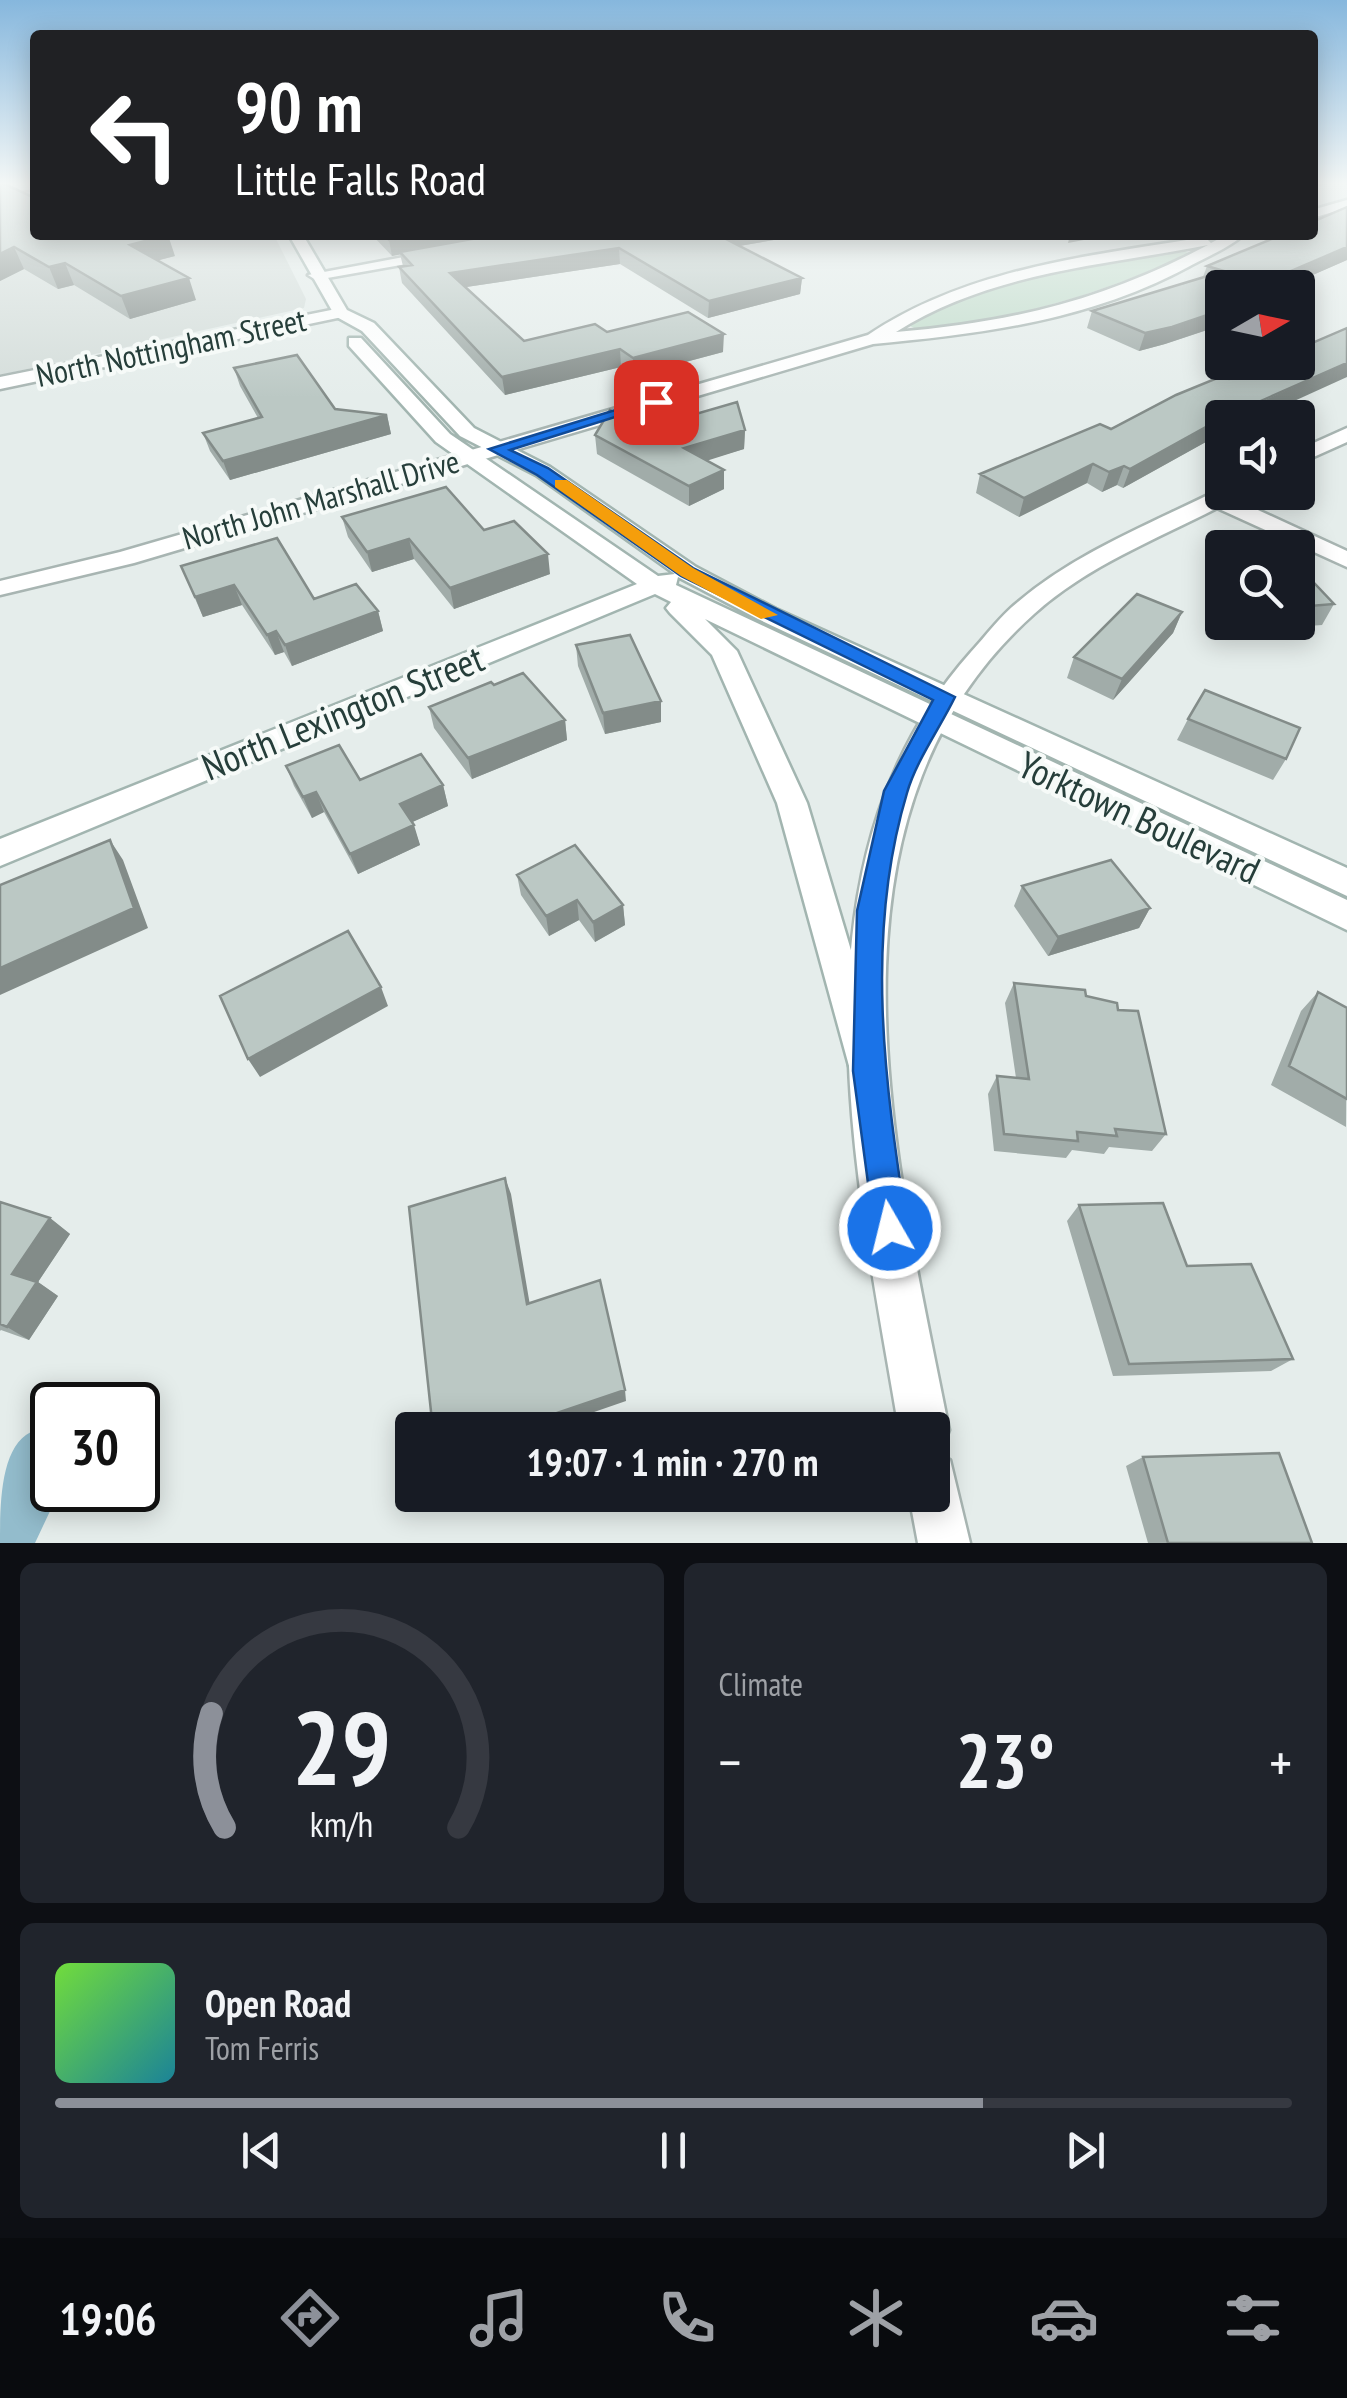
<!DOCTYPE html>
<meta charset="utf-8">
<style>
:root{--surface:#171b24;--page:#20242c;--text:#f1f3f6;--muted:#9ea1a6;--line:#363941;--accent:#8c9099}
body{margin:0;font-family:"PT Sans Narrow",sans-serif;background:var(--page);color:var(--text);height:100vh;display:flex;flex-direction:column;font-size:38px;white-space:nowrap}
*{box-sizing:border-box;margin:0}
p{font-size:32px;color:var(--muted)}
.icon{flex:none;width:55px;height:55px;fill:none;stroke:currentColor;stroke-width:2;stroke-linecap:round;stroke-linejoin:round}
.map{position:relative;height:1543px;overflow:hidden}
.panel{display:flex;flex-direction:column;gap:20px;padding:20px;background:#0d0f14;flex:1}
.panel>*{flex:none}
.top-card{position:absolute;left:30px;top:30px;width:1288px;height:210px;border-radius:10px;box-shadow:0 5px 25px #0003;background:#202124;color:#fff;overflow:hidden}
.needle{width:65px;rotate:81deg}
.buttons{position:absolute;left:1205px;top:270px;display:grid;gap:20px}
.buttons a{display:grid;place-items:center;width:110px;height:110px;border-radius:10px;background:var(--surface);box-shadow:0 5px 25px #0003;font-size:50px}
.speed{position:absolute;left:30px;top:1382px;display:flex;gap:20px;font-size:50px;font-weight:700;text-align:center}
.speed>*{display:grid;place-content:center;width:130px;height:130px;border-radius:50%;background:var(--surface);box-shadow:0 5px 25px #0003;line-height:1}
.speed .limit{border:5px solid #111;border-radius:15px;background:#fff;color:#111}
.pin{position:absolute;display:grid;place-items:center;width:85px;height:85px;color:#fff;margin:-42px;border-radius:20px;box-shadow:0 5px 15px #0006}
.me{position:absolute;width:110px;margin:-55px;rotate:352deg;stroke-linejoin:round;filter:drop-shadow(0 0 8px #0008)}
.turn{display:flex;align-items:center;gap:35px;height:210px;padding:0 40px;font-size:45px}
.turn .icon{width:130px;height:130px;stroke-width:2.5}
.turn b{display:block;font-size:70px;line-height:85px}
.big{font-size:75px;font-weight:700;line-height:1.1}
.panel .widget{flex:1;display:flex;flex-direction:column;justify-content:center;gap:15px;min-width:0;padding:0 35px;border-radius:15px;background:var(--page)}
.panel .dial{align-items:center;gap:0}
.dial svg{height:260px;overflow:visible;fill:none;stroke:var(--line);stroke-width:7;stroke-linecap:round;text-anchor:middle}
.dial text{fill:var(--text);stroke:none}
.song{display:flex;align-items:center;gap:30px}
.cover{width:120px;height:120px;border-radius:15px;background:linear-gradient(135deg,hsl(100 70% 55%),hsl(190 70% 35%))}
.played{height:10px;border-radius:5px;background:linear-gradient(90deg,var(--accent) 75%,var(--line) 75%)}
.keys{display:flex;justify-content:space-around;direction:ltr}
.heat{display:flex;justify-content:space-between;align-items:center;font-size:55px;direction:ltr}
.panel .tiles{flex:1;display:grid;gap:20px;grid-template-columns:1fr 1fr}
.widget:last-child{grid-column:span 2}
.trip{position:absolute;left:395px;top:1412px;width:555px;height:100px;border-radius:10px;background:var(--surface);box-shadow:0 5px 25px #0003;font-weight:700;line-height:100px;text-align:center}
.tabs{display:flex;height:160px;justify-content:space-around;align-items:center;background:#090b0e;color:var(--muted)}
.tabs .icon{width:70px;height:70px}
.tabs .current{color:var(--accent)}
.tabs b{font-size:45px;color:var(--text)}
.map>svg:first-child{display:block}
</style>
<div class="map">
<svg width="1347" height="1543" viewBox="0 0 1347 1543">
<rect width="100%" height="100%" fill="#e5edeb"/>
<path fill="#d4ddda" d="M35 190V235H274L306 299 304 308 0 375V194Z"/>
<path fill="#c1dccb" d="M1180 250 1189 253C1101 295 1016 318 920 331L904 323C993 281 1085 266 1180 250Z"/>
<path fill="#93bccc" d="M31 1432 52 1443V1490H73L51 1509 35 1543H0C0 1505 0 1447 31 1432Z"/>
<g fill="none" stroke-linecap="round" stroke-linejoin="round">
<defs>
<path id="street" d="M35 182V189L0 193V185Z
M1347 200V208L1312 218V210Z
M1226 235 1242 236C1227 249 1206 257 1188 267 1090 320 983 334 873 344L134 563 0 595V581L120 552 868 335C968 268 1089 256 1205 237L1211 243ZM1208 245C1104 300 1013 322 896 332 991 272 1101 266 1208 245Z
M441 250 448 254 446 257 316 280 308 275Z
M341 308 349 313 347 316 0 389V377Z
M1347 428V442L1298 464V450Z
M1222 488V492H1242L1234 499 1347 551V567L1217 508C1155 540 1087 566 1034 614 803 820 898 1168 949 1430L942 1448 932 1451V1430H899C857 1177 781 865 971 652 986 636 1000 616 1018 602 1078 551 1153 523 1222 488Z
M932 1453 950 1460 970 1543H918L909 1495H932Z"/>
<path id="secondary" d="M289 235H303L347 310 374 323 474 428 550 467 696 567 776 609 1347 868V896L758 619 678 577 676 585 1347 900V930L705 619 737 651 807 803 887 1071 882 1084 868 1089 854 1084 777 803 712 655 670 613 666 608 671 602 655 594 0 866V839L637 584 436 442 349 346V338H361L450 434 658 576 675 574 536 475 460 436 362 331 335 316Z"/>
</defs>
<use href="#street" stroke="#a8b5b2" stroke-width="5"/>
<use href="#secondary" stroke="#a2b5b0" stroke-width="5"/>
<use href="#street" fill="#fff" fill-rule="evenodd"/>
<use href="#secondary" fill="#fff" fill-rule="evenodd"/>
</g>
<path fill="#a1aca9" d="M0 182 35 235 175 256 158 260 196 300 130 319 74 285 58 289 24 269 0 281Z
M372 235H803L739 246 802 278 800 294 708 318 620 264 466 287 524 341 607 332 723 352 633 376 621 367 505 395 402 283 399 267 403 266 400 254 392 256Z
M1347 260 1283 288H1222V325L1165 344 1139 351 1087 328 1092 311 1203 277 1207 266Z
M234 368 335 409 387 415 391 434 230 480 210 451 203 433 258 418 240 386Z
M1222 418V433L1123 488 1117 485 1102 492 1087 483 1019 517 976 493 980 474 1111 429Z
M640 426 745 430 744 449 706 460 724 470V489L689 506 597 454 595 435Z
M342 517 484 530 550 574 454 609 414 559 372 572 348 537Z
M181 566 314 599 378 611 383 631 292 666 284 652 275 655 242 605 203 617Z
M1298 567 1334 604 1322 625 1252 630 1246 622H1298Z
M1182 612 1173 633 1113 700 1067 678 1074 657Z
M576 645 661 701V722L605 734 578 666Z
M494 685 565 720 567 740 472 779 434 728 429 707Z
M1188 719 1286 759 1273 780 1177 740Z
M286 766 360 780 443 785 448 806 412 822 420 845 358 874 324 812 312 818 294 786Z
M517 875 623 905 625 925 595 942 579 920 549 936 521 895Z
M1022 886 1150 908 1139 928 1048 956 1014 906Z
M1014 983 1086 996 1118 1010 1166 1134 1152 1151 1109 1147 1104 1154 1072 1150 1066 1158 994 1151 988 1094 997 1076 1016 1078 1005 1003Z
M1318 992 1347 1008 1346 1127 1271 1085 1301 1011Z
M0 1202 50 1218 70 1234 38 1282 58 1296 29 1340 1 1330 0 1331Z
M1079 1205 1187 1266 1293 1359 1271 1371 1113 1376 1067 1221Z
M1143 1457 1312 1543H1148L1126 1466Z"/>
<path fill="#838c89" d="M1312 182H1334L1312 188Z
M168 235 175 256 137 266 130 245Z
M419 235H505L392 256 389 240Z
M717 235H803L716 250Z
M1070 235H1110L1068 243Z
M14 247 24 269 0 281V254Z
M1347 247V260L1283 288H1268L1277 277Z
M619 248 620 264 453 289 450 273Z
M65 263 74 285 58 289 49 267Z
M189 278 196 300 130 319 121 296Z
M802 278 800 294 708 318 709 301Z
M1222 310V325L1165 344 1139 351 1145 333Z
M724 334 723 352 633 376V358Z
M620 349 621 367 505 395 502 377Z
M1347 363V377L1257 418H1225Z
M387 415 391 434 230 480 223 461Z
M1222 419V433L1123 488 1130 469Z
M745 430 744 449 684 468V448Z
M1093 464 1087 483 1019 517 1024 498Z
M1124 466 1117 485 1102 492 1109 472Z
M724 470V489L689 506V486Z
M409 539 414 559 372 572 367 552Z
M548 554 550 574 454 609 450 588Z
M234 585 242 605 203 617 195 597Z
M378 611 383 631 292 666 285 645Z
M1182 612 1173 633 1113 700 1122 679Z
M276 631 284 652 275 655 267 635Z
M661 701V722L605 734 603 713Z
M565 720 567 740 472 779 468 758Z
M443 785 448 806 406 825 400 804Z
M316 792 324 812 312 818 303 797Z
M414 825 420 845 358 874 350 854Z
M110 840 123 860 148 928 0 995V968Z
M577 900 579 920 549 936 546 916Z
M623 905 625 925 595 942 593 922Z
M1150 908 1139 928 1048 956 1058 937Z
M381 987 388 1006 260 1077 248 1059Z
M505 1178 511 1194 532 1317 527 1304Z
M50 1218 70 1234 38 1282 58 1296 29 1340 7 1327 12 1274Z
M625 1390 626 1401 542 1430H507Z"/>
<path fill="#bbc8c4" stroke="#838c89" stroke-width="2.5" d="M0 182 35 198V235H168L130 245 189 278 121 296 65 263 49 267 14 247 0 254Z
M1347 207V247L1277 277 1284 279 1269 285 1275 288H1222V310L1172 327 1145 333 1092 311 1224 271 1207 266 1281 235H1312V222Z
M384 235H419L389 240Z
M494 235H718L802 278 709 301 619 248 450 273 524 341 595 324 607 332 688 312 724 334 633 358 620 349 502 377 399 267 412 265 400 252Z
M1347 328V363L1222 418 1130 469 1124 466 1109 472 1093 464 1024 498 980 474 1100 424 1111 429 1176 395 1222 376 1229 379 1267 362H1298V349Z
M297 355 335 409 387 415 223 461 203 433 262 417 234 368Z
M737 402 745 430 684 448 724 470 689 486 595 435 610 410 640 426 658 425Z
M446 487 484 530 514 521 548 554 450 588 409 539 367 552 342 517Z
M277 538 314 599 356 584 378 611 285 645 276 631 267 635 234 585 195 597 181 566Z
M1298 567H1299L1334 604 1298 607Z
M1137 594 1182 612 1122 679 1074 657Z
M630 635 661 701 603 713 576 645Z
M523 673 565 720 468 758 429 707 491 682 494 685Z
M1205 690 1300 728 1286 759 1188 719Z
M339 745 360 780 421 754 443 785 400 804 414 825 350 854 316 792 303 797 286 766Z
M110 840 134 908 0 968V885Z
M575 845 623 905 593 922 577 900 546 916 517 875Z
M1111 860 1150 908 1058 937 1022 886Z
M348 931 381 987 248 1059 220 996Z
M1014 983 1085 990 1086 996 1117 1003 1118 1010 1138 1011 1166 1134 1115 1129 1117 1136 1077 1132 1078 1141 1004 1134 997 1076 1029 1079Z
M1318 992 1347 1008V1099L1289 1066Z
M505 1178 527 1304 600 1280 625 1390 507 1430H433L409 1207Z
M0 1202 50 1218 12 1274 37 1282 7 1327 0 1324Z
M1163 1203 1187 1266 1251 1264 1293 1359 1129 1364 1079 1205Z
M1279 1453 1312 1543H1168L1143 1457Z"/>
<linearGradient id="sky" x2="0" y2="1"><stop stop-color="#86b7dd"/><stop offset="0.46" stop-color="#f3f7f6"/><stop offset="1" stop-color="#f3f7f6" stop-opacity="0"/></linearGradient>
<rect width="1347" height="398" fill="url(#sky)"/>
<path fill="#1a73e8" stroke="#114b97" stroke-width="2.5" d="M651 399 663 402 510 450 548 468 693 568 955 697C940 728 916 761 907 793 864 936 885 1084 907 1228L902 1240 890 1245 879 1240 874 1228 853 1071 857 911 884 791 933 700 681 576 537 475 489 449Z"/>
<path fill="#f59e0b" d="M555 480H567L693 568 778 615 761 619 681 576 555 487Z"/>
<g text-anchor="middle" stroke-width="8" stroke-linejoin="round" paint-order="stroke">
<g font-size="32" fill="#263e3a" stroke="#f6faf8">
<text transform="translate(171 348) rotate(-12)" y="11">North Nottingham Street</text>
<text transform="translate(321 500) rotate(-16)" y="11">North John Marshall Drive</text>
</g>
<g font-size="38" fill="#263e3a" stroke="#f6faf8">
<text transform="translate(343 713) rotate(-22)" y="13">North Lexington Street</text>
<text transform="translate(1139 818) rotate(25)" y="13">Yorktown Boulevard</text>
</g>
</g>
</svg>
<div class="buttons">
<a><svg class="needle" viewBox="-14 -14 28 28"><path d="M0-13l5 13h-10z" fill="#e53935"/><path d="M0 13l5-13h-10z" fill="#9ea1a6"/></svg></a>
<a><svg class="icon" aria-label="sound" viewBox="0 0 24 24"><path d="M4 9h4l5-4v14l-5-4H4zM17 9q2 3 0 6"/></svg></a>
<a><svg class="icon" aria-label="search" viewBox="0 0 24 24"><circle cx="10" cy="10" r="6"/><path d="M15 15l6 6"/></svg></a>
</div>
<div class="speed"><div class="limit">30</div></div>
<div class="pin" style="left:656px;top:402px;background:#d93025"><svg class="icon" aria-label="arrive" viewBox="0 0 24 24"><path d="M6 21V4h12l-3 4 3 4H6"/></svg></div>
<svg class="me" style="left:890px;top:1228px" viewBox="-20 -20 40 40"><circle r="17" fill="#1a73e8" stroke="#fff" stroke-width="3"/><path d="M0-11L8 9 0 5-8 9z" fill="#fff"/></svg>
<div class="trip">19:07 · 1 min · 270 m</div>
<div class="top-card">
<div class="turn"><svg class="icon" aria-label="left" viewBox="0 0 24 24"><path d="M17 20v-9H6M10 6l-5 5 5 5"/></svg><div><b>90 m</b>Little Falls Road</div></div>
</div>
</div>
<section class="panel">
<div class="tiles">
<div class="widget dial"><svg viewBox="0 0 100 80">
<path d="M14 69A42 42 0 1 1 86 69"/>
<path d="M14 69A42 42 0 0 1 10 34" stroke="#8c9099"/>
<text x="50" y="56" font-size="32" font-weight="700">29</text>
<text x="50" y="72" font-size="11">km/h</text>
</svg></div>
<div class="widget"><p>Climate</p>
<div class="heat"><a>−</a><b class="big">23°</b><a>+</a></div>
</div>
<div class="widget">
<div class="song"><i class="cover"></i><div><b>Open Road</b><p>Tom Ferris</p></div></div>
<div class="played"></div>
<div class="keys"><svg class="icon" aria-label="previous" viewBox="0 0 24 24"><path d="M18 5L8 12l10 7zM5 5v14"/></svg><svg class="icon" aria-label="pause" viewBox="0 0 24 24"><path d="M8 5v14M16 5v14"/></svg><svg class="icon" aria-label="next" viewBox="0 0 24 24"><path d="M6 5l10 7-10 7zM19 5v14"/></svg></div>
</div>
</div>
</section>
<nav class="tabs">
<b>19:06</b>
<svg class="icon current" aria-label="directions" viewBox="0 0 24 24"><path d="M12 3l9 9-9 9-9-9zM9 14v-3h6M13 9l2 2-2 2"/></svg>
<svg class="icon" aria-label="music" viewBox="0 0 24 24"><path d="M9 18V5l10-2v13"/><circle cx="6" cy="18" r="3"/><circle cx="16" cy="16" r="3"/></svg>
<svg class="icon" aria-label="phone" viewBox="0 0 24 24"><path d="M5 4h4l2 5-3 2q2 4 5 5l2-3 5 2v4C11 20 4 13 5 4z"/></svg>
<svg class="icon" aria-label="climate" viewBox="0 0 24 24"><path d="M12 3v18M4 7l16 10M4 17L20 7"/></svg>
<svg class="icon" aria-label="car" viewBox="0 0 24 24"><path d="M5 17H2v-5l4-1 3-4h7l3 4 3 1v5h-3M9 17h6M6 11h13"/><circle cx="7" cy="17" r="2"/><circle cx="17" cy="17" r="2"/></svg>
<svg class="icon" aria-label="filters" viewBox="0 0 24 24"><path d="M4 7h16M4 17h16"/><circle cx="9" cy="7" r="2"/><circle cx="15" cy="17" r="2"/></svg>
</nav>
